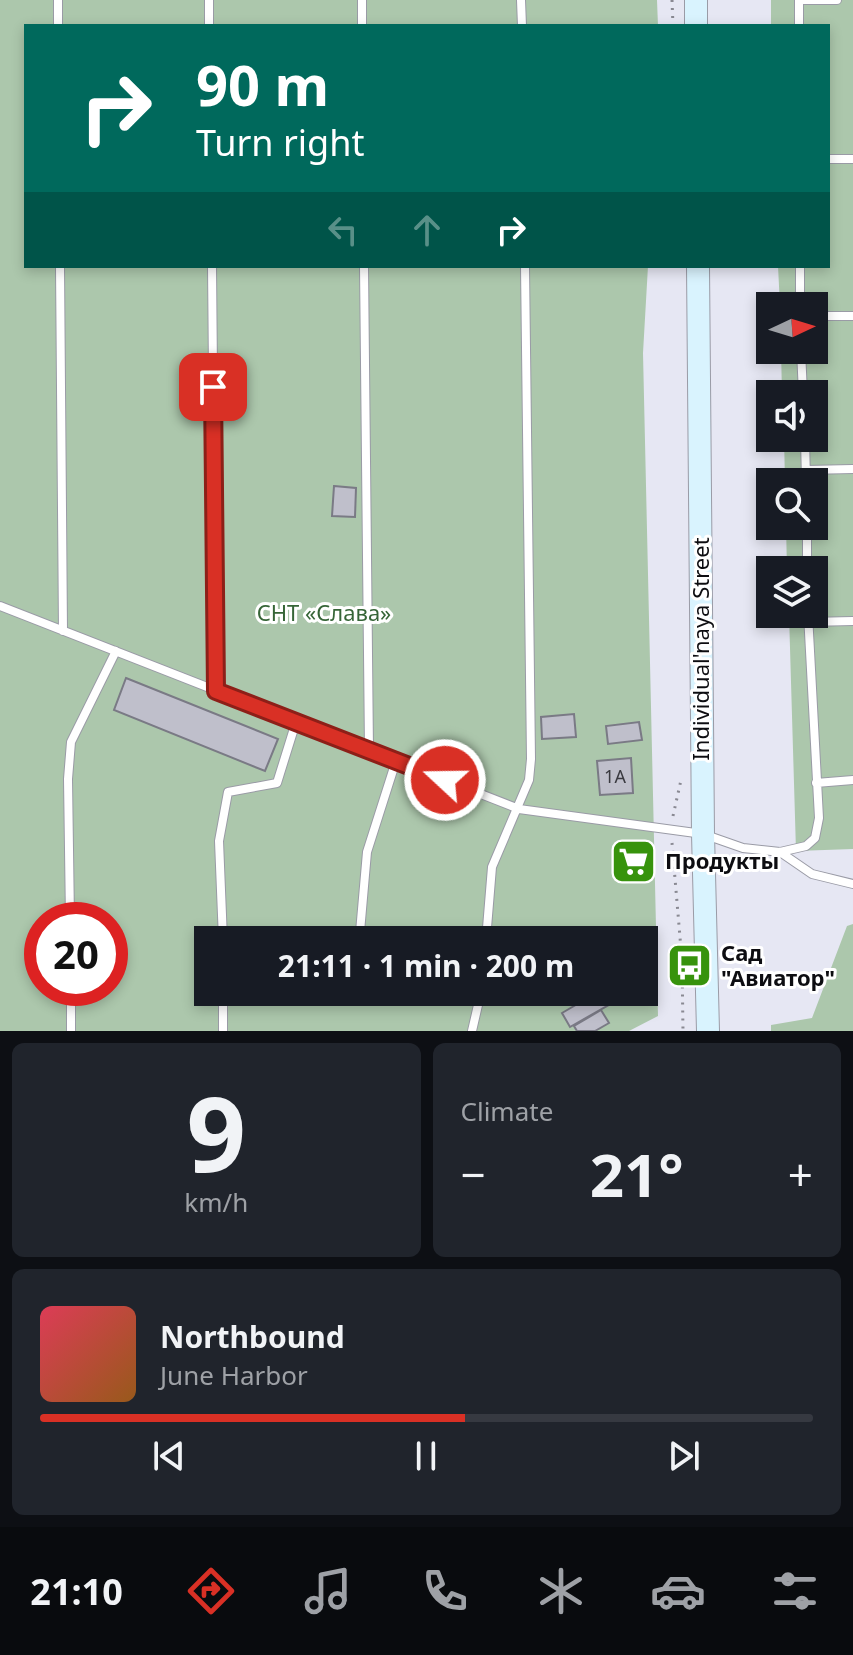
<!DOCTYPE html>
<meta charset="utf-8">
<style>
:root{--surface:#171b24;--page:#20242c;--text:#f1f3f6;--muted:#9ea1a6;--line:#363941;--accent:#d93025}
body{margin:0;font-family:"Noto Sans",sans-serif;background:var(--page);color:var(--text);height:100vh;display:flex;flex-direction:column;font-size:30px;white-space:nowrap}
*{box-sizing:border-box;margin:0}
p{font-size:26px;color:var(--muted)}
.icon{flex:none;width:44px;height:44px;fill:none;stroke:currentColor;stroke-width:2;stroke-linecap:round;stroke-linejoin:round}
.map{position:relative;height:1031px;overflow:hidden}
.drawer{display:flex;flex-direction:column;gap:12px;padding:12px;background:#0d0f14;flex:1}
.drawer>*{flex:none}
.hud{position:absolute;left:24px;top:24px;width:806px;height:244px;border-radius:0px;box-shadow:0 4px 12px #0003;background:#00695c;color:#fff;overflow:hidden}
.needle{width:52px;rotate:86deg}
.buttons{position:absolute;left:756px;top:292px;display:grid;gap:16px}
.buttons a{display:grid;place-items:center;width:72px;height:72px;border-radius:0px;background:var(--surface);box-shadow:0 4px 12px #0003;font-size:40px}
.speed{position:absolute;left:24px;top:902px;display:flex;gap:16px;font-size:40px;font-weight:700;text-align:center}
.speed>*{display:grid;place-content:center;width:104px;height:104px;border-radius:50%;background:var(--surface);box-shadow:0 4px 12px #0003;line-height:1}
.speed .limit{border:12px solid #d22;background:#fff;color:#111}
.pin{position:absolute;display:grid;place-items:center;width:68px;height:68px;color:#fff;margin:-34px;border-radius:16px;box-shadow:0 4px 12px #0006}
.me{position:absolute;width:88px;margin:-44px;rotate:291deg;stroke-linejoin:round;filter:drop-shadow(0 0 6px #0008)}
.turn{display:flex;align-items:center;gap:28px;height:168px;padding:0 40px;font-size:36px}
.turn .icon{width:104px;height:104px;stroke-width:2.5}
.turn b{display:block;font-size:56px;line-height:68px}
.lanes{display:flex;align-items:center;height:76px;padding:0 40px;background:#0003;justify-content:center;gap:40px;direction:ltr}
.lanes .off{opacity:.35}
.big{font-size:60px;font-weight:700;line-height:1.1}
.drawer .widget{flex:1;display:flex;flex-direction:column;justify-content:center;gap:12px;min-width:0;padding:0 28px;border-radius:12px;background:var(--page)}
.drawer .dial{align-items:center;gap:0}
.dial b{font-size:104px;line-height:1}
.song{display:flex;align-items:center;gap:24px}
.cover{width:96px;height:96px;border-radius:12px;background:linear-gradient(135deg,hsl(350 70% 55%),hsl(30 70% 35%))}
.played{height:8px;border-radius:4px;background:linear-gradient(90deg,var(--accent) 55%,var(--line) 55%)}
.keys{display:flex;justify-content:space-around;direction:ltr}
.heat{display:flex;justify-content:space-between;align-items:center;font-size:44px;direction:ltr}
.drawer .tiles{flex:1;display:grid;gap:12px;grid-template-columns:1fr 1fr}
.widget:last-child{grid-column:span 2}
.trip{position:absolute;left:194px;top:926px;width:464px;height:80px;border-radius:0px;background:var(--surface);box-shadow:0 4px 12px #0003;font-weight:700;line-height:80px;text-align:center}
.menu{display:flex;height:128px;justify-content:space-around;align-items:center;background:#090b0e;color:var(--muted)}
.menu .icon{width:56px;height:56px}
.menu .active{color:var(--accent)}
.menu b{font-size:36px;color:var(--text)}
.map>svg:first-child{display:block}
</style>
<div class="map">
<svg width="853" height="1031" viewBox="0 0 853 1031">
<rect width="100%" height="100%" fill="#e6e7f3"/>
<path fill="#acc7ac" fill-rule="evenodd" d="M0 0H657L658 26H26V266H648L643 353 658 1016 629 1031H0ZM42 920H110V988H42ZM208 940H644V992H208Z
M771 0H853V849L796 851 789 614H814V570H787L786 526H814V482H785L784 438H814V394H782L781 350H814V306H780L778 266H828V26H771Z
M853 924V1031H771V1025L812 1018 847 926Z"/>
<path fill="#bfbfcb" stroke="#7a7a85" stroke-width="2" d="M334 486 356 488 355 517 332 516Z
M126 678 278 739 265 771 114 710Z
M574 714 576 737 542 739 541 717Z
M639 722 642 740 608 744 606 726Z
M631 758 633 793 600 795 597 761Z
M625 848H641V880H624Z
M685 963H695L696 985H686Z
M598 992H618L621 998 570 1027 562 1013Z
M601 1010 609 1023 595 1031H577L574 1026Z"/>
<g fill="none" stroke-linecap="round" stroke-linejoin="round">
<defs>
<path id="service" d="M58 0V26
M209 0V26
M362 0V26
M521 0 522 26
M799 0H837
M799 26V0
M828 159H853
M60 266 63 631
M212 266 216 691
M364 266 369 750
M800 266V306
M814 316H853
M801 350 803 394
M805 438 806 482
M806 470 853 469
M807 526V570
M0 606 519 809 703 834 743 848 780 852 806 846 815 838 819 818 808 614
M808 622 853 621
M816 783 853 780
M780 852 812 874 853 884
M70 920 68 779 71 742 116 651
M360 932 367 852 396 761
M223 940 219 841 228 792 277 783 296 722
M486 940 492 867 529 780 531 759 525 266
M71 988V1031
M223 992V1031
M472 1031 481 992"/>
<path id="secondary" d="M696 0V26
M698 266 703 834 708 1031"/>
</defs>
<use href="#service" stroke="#9a9ba6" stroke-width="10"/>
<use href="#secondary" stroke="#9a9ba6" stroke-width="24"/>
<path stroke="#898992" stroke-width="3" stroke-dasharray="2 6" stroke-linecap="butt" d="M672 0 673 26
M673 816 681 780
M672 843 682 961 683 1031"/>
<use href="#service" stroke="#fff" stroke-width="8"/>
<use href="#secondary" stroke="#d9f3fe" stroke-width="22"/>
</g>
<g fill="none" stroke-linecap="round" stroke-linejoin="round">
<defs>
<path id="route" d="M213 387 216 691 445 780"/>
</defs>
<use href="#route" stroke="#8d1f18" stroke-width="20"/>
<use href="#route" stroke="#d93025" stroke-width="14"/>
</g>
<defs>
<symbol id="supermarket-square" viewBox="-11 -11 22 22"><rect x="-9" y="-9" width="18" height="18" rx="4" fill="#37930c" stroke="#fff"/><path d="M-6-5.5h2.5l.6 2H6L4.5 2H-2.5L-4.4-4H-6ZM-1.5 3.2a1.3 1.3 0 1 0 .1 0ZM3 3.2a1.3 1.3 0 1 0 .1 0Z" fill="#fff"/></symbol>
<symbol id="bus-square" viewBox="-11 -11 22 22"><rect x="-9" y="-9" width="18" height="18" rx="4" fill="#37930c" stroke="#fff"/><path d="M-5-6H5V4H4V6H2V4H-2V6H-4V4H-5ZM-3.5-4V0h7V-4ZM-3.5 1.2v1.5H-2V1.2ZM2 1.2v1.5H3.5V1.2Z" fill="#fff"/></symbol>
</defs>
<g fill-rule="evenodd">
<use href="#supermarket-square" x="608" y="836" width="51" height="51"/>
<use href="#bus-square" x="664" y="940" width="51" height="51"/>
</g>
<g text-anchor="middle" stroke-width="6" stroke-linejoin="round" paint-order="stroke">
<g font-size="18" fill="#3a3a40">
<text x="615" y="783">1А</text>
</g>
<g font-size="22" fill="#366537" stroke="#fff">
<text x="324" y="621">СНТ «Слава»</text>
</g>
<g font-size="22" fill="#0d0d11" stroke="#fff">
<text transform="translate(701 649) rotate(-90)" y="8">Individual'naya Street</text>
</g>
<g font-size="22" font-weight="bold" fill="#0d0d11" stroke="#fff" text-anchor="start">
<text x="665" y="869">Продукты</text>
<text x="721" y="961">Сад<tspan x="721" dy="25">"Авиатор"</tspan></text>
</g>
</g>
</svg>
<div class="buttons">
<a><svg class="needle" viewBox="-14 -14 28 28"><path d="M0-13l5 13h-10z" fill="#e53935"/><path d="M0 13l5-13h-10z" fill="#9ea1a6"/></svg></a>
<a><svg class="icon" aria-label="sound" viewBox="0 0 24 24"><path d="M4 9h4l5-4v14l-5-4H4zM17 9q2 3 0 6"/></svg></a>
<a><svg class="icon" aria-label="search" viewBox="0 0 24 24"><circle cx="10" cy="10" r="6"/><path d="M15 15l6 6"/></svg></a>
<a><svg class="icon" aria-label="layers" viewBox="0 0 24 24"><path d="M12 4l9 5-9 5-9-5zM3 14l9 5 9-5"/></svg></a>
</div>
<div class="speed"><div class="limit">20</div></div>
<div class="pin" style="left:213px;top:387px;background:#d93025"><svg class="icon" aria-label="arrive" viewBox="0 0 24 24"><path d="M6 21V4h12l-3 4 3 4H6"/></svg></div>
<svg class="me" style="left:445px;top:780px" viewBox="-20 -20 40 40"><circle r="17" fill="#d93025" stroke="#fff" stroke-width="3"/><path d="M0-11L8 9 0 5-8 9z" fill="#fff"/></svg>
<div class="trip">21:11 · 1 min · 200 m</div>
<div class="hud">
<div class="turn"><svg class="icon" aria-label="right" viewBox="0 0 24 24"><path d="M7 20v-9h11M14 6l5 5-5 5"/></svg><div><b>90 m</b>Turn right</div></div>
<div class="lanes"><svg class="icon off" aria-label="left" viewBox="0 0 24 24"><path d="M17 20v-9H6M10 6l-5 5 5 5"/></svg><svg class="icon off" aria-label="ahead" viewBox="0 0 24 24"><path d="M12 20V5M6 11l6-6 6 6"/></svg><svg class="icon" aria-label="right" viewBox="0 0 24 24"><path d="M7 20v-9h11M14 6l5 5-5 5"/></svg></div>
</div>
</div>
<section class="drawer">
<div class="tiles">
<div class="widget dial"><b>9</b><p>km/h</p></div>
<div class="widget"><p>Climate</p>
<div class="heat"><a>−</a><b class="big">21°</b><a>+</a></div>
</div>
<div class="widget">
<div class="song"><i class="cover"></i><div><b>Northbound</b><p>June Harbor</p></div></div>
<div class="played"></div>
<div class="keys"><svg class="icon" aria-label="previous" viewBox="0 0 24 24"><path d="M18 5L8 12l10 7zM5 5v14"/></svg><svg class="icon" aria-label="pause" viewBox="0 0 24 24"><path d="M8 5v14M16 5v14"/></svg><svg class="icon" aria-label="next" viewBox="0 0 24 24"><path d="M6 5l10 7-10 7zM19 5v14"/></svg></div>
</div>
</div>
</section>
<nav class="menu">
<b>21:10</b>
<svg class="icon active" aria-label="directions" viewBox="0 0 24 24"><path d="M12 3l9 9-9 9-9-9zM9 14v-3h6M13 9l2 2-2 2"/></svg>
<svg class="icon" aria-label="music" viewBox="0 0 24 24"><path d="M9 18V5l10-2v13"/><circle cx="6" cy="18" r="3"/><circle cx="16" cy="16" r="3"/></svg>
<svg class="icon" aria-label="phone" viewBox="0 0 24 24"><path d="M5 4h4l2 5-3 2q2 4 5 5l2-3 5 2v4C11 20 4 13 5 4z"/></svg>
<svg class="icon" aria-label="climate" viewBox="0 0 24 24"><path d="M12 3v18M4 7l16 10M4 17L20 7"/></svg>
<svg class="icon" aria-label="car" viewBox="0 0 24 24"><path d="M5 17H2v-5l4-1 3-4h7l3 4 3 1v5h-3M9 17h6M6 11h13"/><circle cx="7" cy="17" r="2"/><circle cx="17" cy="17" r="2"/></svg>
<svg class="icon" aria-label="filters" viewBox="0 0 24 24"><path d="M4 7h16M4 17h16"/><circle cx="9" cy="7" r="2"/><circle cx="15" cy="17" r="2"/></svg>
</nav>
